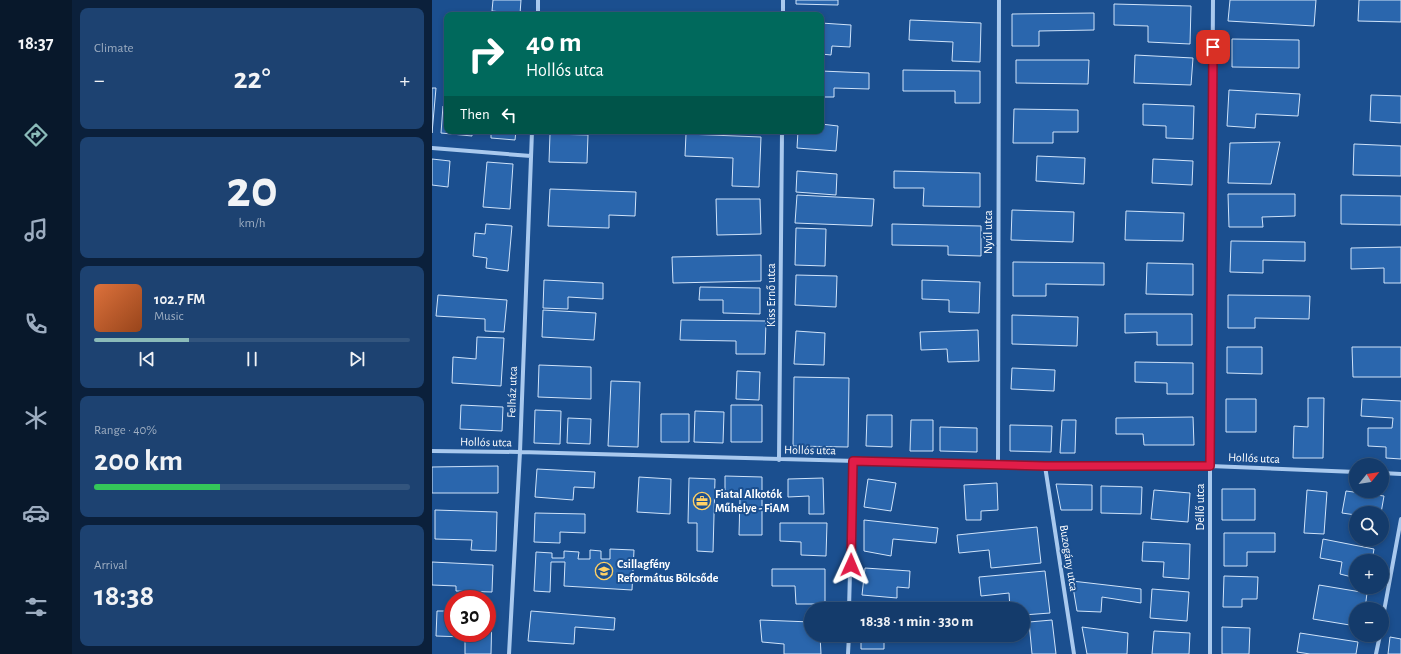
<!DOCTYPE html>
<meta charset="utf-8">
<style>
:root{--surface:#143b6b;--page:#1d4271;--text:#f1f3f6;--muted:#9dadc1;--line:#33557e;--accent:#8bbbb9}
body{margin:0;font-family:"Alegreya Sans",sans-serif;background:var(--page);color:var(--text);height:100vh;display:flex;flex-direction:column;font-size:15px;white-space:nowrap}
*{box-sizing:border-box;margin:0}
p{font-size:13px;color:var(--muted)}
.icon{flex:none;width:22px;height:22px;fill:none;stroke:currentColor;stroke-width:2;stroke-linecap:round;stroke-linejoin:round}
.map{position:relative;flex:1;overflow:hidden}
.sheet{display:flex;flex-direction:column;gap:8px;padding:8px;background:#0b203b;width:360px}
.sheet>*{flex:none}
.banner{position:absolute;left:12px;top:12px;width:380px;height:122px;border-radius:8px;box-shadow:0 2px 6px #0003,0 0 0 1px var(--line);background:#00695c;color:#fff;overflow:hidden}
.needle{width:26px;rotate:60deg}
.fabs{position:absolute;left:917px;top:458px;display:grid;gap:8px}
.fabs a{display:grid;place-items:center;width:40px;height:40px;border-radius:50%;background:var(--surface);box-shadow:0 2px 6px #0003,0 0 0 1px var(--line);font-size:20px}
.speed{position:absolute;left:12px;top:590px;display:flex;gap:8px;font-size:20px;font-weight:700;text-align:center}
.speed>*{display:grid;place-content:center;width:52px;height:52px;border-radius:50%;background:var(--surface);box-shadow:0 2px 6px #0003,0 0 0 1px var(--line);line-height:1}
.speed .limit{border:6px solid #d22;background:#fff;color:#111}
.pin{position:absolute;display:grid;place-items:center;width:34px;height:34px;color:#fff;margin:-17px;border-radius:8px;box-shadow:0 2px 6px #0006}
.me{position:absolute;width:44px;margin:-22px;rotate:1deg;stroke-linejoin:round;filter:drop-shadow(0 0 3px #0008)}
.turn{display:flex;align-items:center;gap:14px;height:84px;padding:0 16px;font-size:18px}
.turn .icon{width:52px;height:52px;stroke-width:2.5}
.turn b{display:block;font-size:28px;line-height:34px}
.then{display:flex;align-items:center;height:38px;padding:0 16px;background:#0003;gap:8px;font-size:15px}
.big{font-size:30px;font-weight:700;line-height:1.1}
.sheet .widget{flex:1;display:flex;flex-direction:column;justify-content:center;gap:6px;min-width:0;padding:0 14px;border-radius:8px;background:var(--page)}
.sheet .dial{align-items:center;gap:0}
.dial b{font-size:52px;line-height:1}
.song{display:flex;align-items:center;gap:12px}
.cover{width:48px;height:48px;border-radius:6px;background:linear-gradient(135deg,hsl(20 70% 55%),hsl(20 70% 35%))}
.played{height:4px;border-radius:2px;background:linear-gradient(90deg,var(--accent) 30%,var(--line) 30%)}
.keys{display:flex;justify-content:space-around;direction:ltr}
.heat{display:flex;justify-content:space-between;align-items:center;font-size:22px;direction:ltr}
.charge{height:6px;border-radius:3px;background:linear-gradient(90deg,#34c759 40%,var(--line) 0)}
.trip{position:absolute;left:372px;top:602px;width:226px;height:40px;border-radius:20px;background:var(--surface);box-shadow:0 2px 6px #0003,0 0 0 1px var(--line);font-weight:700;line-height:40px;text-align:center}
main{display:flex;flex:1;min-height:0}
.tab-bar{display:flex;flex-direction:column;width:72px;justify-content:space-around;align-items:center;background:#08182b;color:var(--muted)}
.tab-bar .icon{width:28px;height:28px}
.tab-bar .active{color:var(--accent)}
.tab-bar b{font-size:18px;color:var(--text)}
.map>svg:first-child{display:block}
</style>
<main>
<nav class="tab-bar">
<b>18:37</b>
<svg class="icon active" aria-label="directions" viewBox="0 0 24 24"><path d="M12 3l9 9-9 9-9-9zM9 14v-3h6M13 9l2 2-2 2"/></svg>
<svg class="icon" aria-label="music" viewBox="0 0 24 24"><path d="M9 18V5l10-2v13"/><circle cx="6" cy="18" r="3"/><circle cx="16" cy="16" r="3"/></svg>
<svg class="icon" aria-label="phone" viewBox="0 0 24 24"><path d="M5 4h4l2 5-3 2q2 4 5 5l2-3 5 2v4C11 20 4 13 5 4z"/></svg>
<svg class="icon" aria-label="climate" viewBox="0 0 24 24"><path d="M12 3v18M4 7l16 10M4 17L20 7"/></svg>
<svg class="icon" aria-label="car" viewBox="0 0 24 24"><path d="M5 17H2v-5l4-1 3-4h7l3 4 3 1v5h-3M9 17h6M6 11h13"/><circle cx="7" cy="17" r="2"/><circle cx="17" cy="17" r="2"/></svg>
<svg class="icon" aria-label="filters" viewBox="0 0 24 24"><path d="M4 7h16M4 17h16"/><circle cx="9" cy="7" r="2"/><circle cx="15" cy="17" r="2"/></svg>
</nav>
<section class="sheet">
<div class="widget"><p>Climate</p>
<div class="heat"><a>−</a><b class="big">22°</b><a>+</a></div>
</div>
<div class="widget dial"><b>20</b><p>km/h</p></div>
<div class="widget">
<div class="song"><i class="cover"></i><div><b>102.7 FM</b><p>Music</p></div></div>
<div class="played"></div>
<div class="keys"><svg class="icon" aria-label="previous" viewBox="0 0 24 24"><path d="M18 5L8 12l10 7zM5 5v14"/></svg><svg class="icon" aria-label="pause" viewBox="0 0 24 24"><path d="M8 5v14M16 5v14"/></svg><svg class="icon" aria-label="next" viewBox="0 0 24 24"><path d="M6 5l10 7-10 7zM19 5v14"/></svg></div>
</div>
<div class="widget"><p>Range · 40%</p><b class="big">200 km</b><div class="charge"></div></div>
<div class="widget"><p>Arrival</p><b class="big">18:38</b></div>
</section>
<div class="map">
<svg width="969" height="654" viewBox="0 0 969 654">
<rect width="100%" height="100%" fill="#1b4f8f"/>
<path fill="#2a66ad" stroke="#cfe3fa" d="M61 0H89L88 14 60 11Z
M364 0H406V5L364 4Z
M798 0H884L882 26 796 21Z
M927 0H969V22L926 21Z
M682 4 759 6 758 44 716 42V26L682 25Z
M662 13V30L607 31V46H580V14Z
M478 20 549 23 548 62 520 61 521 42 477 40Z
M389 23 419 25 418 47 400 46 399 55 389 54Z
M800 39 867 40V68L800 67Z
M703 55 761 58 759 85 702 83Z
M584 60H657L656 84 584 83Z
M471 70 548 71V103H523V91H471Z
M389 71 437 73V89L402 88V97H389Z
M0 88H4L0 133Z
M797 90 868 94 866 116 824 114 823 128 795 126Z
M939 95 969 96V123L938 121Z
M711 104 762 106 761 139 734 138V126L711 125Z
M11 106H15V131H40V136L9 133Z
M582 109 646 110V132H621V143H581Z
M389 124 406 126 404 151 365 148 366 131H389Z
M59 131H84L83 140 59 138Z
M280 131H326V132Z
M118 134 156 135 155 163 117 162Z
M254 134 329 137 327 187 300 186 301 158 253 156Z
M848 142 839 184 796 183 798 143Z
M922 144 969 146V176L921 175Z
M605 156 653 158 652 184 604 181Z
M0 159 18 161 16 187 0 185Z
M721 159 761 161 760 185 720 183Z
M55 162 81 164 78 209 51 207Z
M365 171 405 174 404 195 364 192Z
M462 171 548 173V207L491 206 492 188H462Z
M118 189 204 192 203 216 177 215V228L116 226Z
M796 194H863V216L830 217 831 227H797Z
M365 195 442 199 440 226 363 223Z
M909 195 969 196V225L909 224Z
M284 199H328L329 234 285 235Z
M580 210 642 212 641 242 579 240Z
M694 211 752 213 751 241 693 240Z
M54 224 80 226 76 271 54 268 55 258 41 256 43 233 53 234Z
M460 224 549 226V256L516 255V246L460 245Z
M364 228 394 229 393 266 363 265Z
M799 241 873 242V261L831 260V273L798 272Z
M969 247V283H952V268L919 269V248Z
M329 255V281L241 283 240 257Z
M581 262 672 263V285L614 284V296H581Z
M715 263 761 264V295L714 294Z
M364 275 405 276 404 307 363 305Z
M112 280 171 283V299L136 297V309L111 308Z
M490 280 548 282 547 313 517 312V300L490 299Z
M268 287 328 288V314L291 313V300H267Z
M6 295 75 300 72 332 53 331V319L4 316Z
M796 295 878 296 877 319 823 318V328H796Z
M111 310 164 313 162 340 110 337Z
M693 314H760V345H725V332L693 333Z
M580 315 646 317 645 346 580 344Z
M249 320 334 321 333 354H304V341L248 340Z
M546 330 547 361 516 362 515 349 489 350 488 332Z
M364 331 393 333 392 365 362 364Z
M45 337 72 338 69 386 20 383 21 357 44 359Z
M795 347H830V374L795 373Z
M920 347H969V377H921Z
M703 362 761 363V394H735V383L703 382Z
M107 365 159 367V399L106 397Z
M580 368 623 370 622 391 579 389Z
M305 371 328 372 327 400 304 399Z
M362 377 417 378 416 447 361 446Z
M179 381 208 382 206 447 176 446Z
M876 398H892L891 458H861L862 426 876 427Z
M794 399H824V432H794Z
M930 399 969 401V459L954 458V447L936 446V428H960L961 418 929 416Z
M29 405 71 407 70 431 28 429Z
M299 405H330V442H299Z
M103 410 129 411 128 444 102 443Z
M263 411 292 412 291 443 262 442Z
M229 414H257V442H229Z
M435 415H460V447L434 446Z
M761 417 762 445H712L711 434H684V418Z
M136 418 159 419 158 444 135 443Z
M479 420H501V451H478Z
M630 420H644L643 453H628Z
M578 425 620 426 619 452 578 451Z
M508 427 545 428V452L508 451Z
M66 466V493H0V467Z
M105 469 163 472 162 488 142 487 141 500 103 497Z
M293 476 330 477V535H307L308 498H293Z
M207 477 239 479 238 514 205 512Z
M257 478 283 479 281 552 265 551V523H256Z
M391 478 392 514H377V496L356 497V479Z
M436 479 464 483 459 511 432 507Z
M565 483 566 510 549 511V520H534L532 485Z
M624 484 660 485V510H629Z
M669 486 710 487 709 514 669 513Z
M790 489H823V520H790Z
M722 490 758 493 756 522 719 519Z
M875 490 895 492 892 534 872 533Z
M914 491 952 496 949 513H924V515L910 513Z
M3 510 65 512 64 551 39 550 40 540 3 539Z
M103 513 153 514V533L128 532V543L102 542Z
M432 520 506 528 504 543 461 539 459 556 432 551Z
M348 523H395L394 556 369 555V542L348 541Z
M605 527 609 563 559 568 557 550 527 553 525 535Z
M792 533H843V552H815V566H792Z
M891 539 942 549 940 561H924V578L908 574 910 562 888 558Z
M711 542 758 544 757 579 731 577 732 562 710 561Z
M178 549 202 550 200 590 132 586 133 562H119L118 592 102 591 104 552 120 553V558H132V551L147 552 146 559H158V550L169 551V559H178Z
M0 562 61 565 60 592 24 591V586L0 585Z
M433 568 478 571 477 588 465 587V598L430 595Z
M340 569H393V604H364L363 586H340Z
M613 571 618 613 591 615V609H578L577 593 549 596 547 577Z
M792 576 826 577 825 599H810V607H791Z
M640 581 709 589V603L670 597 669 612 645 611Z
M887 585 935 593 933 609H924V626L881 619Z
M720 589 757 592 755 621 718 618Z
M5 611H21V633H55V612H60L59 654H33V637L4 636Z
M99 611 183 618 182 630 143 627 142 644 96 641Z
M328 620 379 622V635H388L389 654H352V644L330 642Z
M620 620 624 654H600L597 622Z
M650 627 696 633 695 654H655Z
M790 627 818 628 817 654H790Z
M722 631 758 633 757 654H720Z
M868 633 926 642 924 654H878L865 652Z
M429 635H486H452V649H429Z
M958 637 969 639V654H956Z"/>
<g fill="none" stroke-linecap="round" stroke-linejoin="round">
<path stroke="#a9c9ee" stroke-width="4" d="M106 15V0
M351 15V0
M0 148 99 156
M0 451 88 452 613 466H778L924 472
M347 460 350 131
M566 464 567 0
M613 466 642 654
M950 473 969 474
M417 609 421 461
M950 622 969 519
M77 654 88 452 100 131
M416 654 417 635
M778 654V466L781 0
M944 654 948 635"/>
</g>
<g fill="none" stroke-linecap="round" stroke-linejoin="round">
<defs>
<path id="route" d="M419 565 421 461 613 466H778L781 47"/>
</defs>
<use href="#route" stroke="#92132f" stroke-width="10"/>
<use href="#route" stroke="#e11d48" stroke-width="7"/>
</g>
<defs>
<symbol id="office-ring" viewBox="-11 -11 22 22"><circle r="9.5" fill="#1b4f8f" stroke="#ffd166" stroke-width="1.5"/><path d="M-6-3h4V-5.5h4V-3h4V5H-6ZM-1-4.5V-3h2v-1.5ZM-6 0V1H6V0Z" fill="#ffd166"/></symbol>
<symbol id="school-ring" viewBox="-11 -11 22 22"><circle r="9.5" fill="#1b4f8f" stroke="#ffd166" stroke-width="1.5"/><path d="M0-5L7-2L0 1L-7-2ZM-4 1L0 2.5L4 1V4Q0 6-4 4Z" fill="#ffd166"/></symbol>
</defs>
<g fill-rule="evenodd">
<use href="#office-ring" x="260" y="491" width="20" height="20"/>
<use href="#school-ring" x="162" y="561" width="20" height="20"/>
</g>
<g text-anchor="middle" stroke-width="4" stroke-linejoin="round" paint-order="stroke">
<g font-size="12" fill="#fff" stroke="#1b4f8f">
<text transform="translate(556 232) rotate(-90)" y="4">Nyúl utca</text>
<text transform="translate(339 295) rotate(-90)" y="4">Kiss Ernő utca</text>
<text transform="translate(80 392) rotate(-88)" y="4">Felház utca</text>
<text transform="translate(54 442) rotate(1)" y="4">Hollós utca</text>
<text transform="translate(378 450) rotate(1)" y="4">Hollós utca</text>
<text transform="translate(822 458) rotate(2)" y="4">Hollós utca</text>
<text transform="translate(768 507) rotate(-90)" y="4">Déllő utca</text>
<text transform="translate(637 558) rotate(81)" y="4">Buzogány utca</text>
</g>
<g font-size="12" font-weight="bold" fill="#fff" stroke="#1b4f8f" text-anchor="start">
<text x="283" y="498">Fiatal Alkotók<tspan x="283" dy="14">Műhelye - FiAM</tspan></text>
<text x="185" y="568">Csillagfény<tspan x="185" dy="14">Református Bölcsőde</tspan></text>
</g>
</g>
</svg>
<div class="fabs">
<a><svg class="needle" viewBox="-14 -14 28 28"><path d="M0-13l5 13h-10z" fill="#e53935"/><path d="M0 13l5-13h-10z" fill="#9dadc1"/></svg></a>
<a><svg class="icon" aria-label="search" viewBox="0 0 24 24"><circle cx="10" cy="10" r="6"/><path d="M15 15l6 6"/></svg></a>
<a>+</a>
<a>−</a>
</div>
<div class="speed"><div class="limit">30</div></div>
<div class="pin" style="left:781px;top:47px;background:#d93025"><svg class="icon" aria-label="arrive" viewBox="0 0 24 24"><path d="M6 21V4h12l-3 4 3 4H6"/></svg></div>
<svg class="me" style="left:419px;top:565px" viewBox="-20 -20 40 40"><path d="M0-17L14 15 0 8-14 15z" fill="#e11d48" stroke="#fff" stroke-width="4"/></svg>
<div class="trip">18:38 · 1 min · 330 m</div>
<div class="banner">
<div class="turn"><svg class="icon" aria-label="right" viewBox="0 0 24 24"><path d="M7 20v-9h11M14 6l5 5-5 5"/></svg><div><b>40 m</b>Hollós utca</div></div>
<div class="then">Then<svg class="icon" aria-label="left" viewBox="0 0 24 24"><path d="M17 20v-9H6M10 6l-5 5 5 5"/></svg></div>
</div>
</div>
</main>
